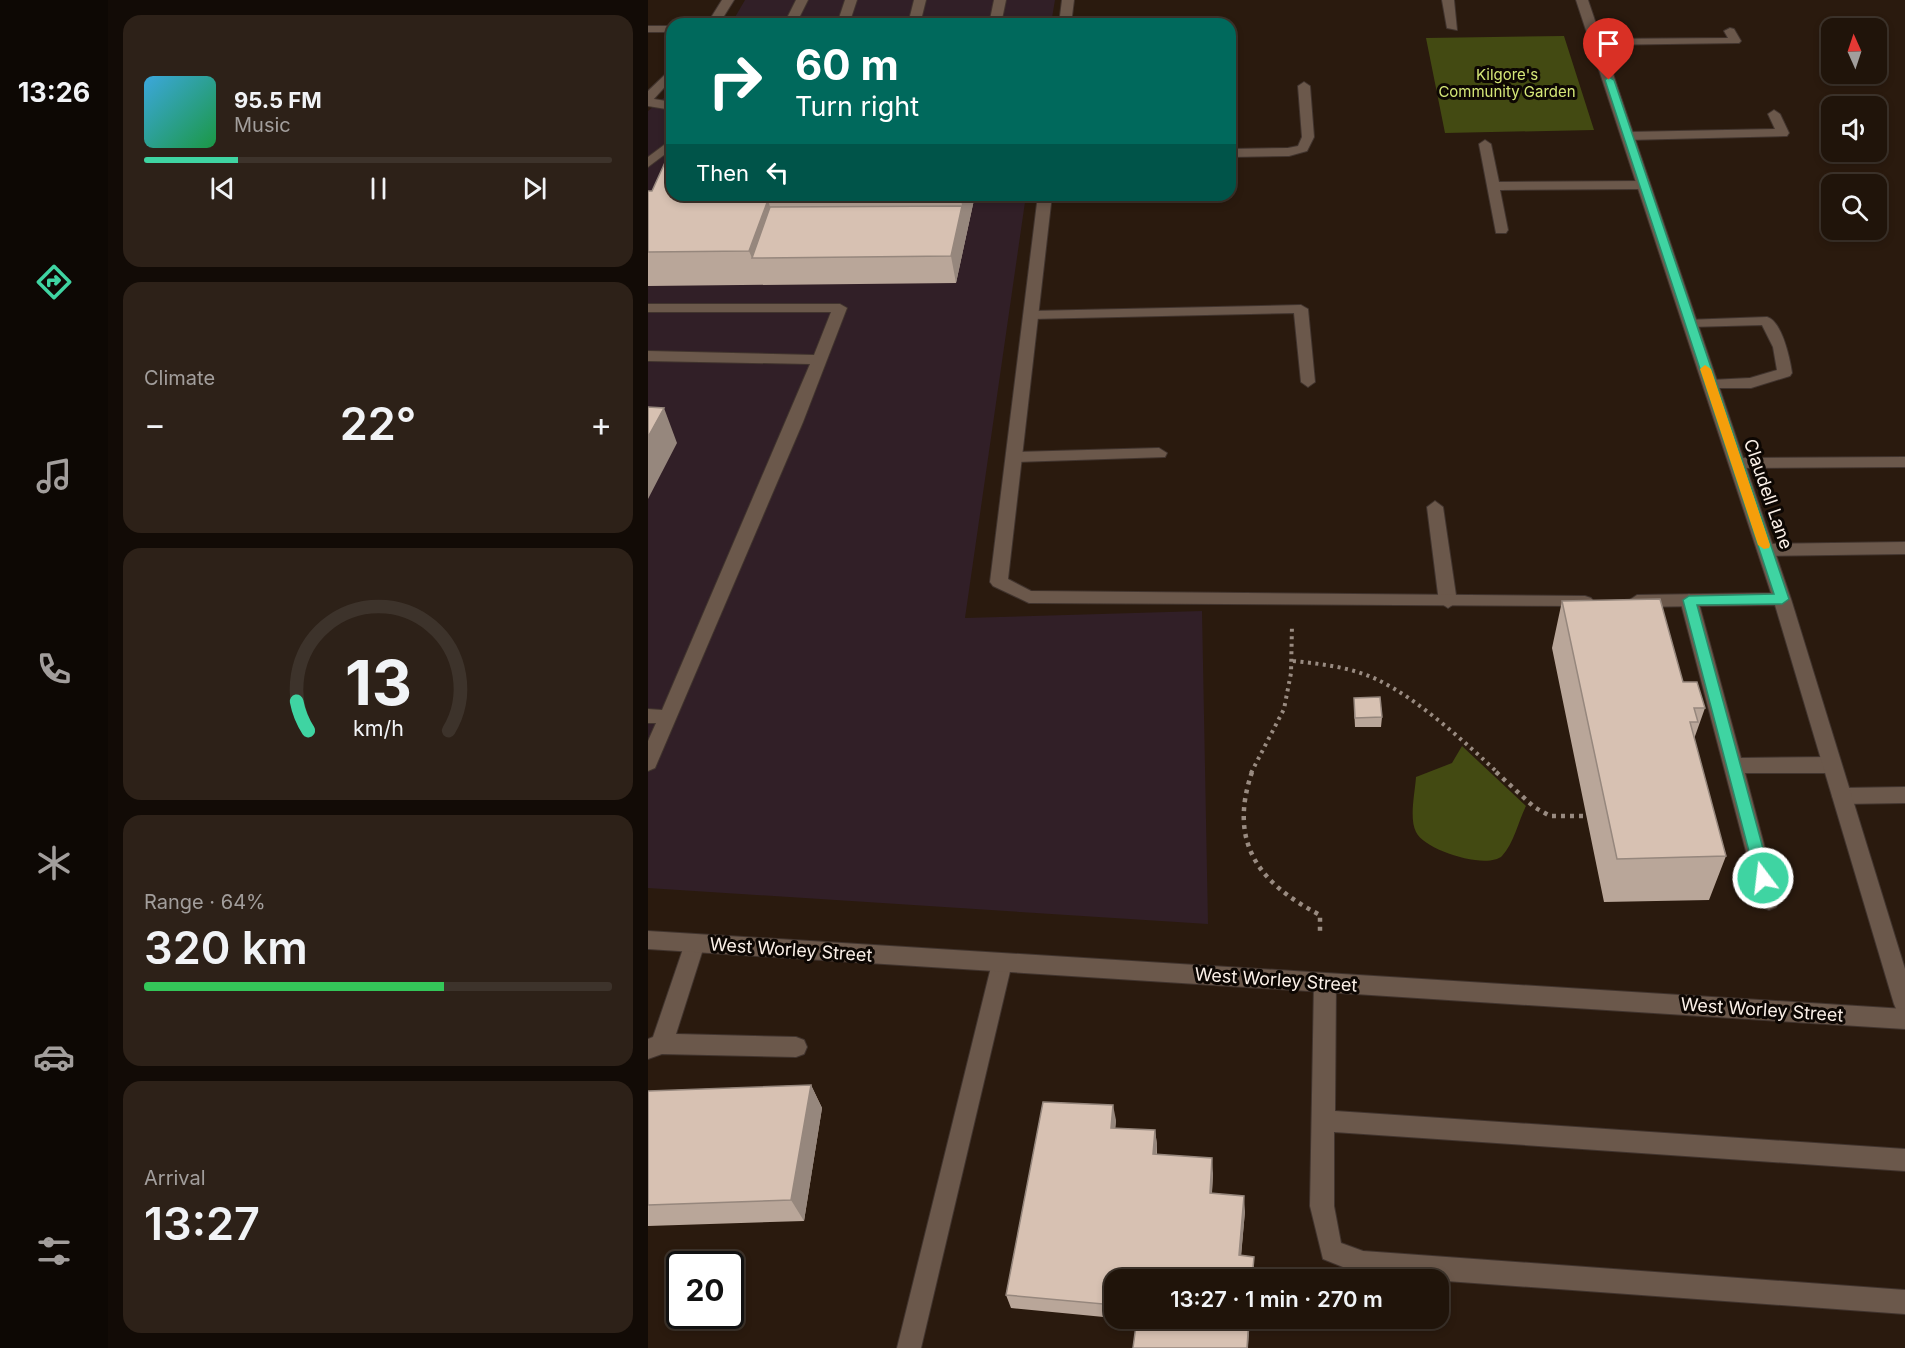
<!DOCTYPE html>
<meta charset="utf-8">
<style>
:root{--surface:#20140a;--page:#2d2118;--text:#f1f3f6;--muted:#a29e9c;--line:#3d332b;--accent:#3fd4a2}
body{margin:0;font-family:Inter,sans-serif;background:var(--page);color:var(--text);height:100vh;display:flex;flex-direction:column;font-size:22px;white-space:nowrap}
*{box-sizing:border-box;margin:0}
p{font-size:20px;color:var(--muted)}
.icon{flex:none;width:33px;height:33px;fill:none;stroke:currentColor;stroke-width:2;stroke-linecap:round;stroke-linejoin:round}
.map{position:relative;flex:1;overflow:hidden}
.side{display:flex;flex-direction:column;gap:15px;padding:15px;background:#120b06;width:540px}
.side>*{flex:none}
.hud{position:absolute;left:18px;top:18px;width:570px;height:183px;border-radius:18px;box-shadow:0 3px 9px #0003,0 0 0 2px var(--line);background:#00695c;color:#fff;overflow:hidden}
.needle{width:39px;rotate:357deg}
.buttons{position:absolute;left:1173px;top:18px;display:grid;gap:12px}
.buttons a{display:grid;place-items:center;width:66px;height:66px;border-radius:12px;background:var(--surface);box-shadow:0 3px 9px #0003,0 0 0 2px var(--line);font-size:30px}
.speed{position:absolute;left:18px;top:1251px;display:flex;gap:12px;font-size:30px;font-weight:700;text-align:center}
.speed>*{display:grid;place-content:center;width:78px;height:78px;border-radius:50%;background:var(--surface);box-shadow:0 3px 9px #0003,0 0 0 2px var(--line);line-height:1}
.speed .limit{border:3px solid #111;border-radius:9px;background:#fff;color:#111}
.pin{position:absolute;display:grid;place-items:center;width:51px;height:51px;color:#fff;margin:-62px -26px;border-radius:50% 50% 50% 0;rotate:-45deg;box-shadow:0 0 6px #0007}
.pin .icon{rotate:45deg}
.me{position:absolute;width:66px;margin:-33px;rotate:345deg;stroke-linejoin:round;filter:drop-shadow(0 0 4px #0008)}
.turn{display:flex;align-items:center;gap:21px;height:126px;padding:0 30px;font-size:27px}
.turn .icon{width:78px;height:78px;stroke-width:2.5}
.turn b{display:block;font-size:42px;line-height:51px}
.then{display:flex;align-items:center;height:57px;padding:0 30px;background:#0003;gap:12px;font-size:22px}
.big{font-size:45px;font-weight:600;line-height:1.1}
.side .widget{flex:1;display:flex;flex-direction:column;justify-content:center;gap:9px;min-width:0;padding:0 21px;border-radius:18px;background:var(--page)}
.side .dial{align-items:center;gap:0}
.dial svg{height:156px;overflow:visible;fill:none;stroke:var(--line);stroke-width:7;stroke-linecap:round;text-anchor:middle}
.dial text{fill:var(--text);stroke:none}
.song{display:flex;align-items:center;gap:18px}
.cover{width:72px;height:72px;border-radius:9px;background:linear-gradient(135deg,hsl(200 70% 55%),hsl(140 70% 35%))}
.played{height:6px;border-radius:3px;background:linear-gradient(90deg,var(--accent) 20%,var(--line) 20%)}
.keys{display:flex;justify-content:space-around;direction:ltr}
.heat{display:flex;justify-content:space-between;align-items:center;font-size:33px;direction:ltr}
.charge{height:9px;border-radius:4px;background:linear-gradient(90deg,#34c759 64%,var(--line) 0)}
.trip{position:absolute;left:456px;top:1269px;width:345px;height:60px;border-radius:18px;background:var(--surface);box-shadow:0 3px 9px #0003,0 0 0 2px var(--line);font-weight:600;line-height:60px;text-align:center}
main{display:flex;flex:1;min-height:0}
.tabs{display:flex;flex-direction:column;width:108px;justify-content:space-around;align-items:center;background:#0d0804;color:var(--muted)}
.tabs .icon{width:42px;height:42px}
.tabs .selected{color:var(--accent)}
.tabs b{font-size:27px;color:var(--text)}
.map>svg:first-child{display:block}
</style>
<main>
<nav class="tabs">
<b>13:26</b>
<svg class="icon selected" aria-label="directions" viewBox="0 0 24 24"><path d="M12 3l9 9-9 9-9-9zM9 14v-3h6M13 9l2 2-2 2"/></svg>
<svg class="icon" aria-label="music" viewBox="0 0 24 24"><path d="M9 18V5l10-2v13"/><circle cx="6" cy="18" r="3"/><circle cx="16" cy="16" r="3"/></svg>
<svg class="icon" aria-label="phone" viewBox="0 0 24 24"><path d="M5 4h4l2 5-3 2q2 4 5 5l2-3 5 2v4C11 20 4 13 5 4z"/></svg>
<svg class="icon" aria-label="climate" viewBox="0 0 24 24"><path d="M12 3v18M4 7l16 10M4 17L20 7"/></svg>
<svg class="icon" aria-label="car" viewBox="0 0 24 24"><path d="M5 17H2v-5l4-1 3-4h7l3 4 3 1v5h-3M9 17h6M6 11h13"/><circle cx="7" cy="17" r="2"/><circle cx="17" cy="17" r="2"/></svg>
<svg class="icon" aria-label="filters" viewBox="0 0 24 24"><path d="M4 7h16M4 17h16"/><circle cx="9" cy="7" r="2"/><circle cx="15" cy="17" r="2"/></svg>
</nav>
<section class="side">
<div class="widget">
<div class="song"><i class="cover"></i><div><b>95.5 FM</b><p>Music</p></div></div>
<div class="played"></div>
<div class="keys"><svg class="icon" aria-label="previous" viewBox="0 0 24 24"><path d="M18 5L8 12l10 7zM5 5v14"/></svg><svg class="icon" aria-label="pause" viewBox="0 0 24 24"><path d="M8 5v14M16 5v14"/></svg><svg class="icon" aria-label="next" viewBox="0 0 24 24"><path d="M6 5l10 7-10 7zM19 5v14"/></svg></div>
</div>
<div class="widget"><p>Climate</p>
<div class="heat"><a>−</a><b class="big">22°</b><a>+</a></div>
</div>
<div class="widget dial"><svg viewBox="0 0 100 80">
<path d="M14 69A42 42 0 1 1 86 69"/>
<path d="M14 69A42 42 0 0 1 8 54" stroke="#3fd4a2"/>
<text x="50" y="56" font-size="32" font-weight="700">13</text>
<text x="50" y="72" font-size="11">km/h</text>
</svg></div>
<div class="widget"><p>Range · 64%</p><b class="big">320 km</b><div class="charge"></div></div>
<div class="widget"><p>Arrival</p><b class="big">13:27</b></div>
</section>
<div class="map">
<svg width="1257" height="1348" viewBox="0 0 1257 1348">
<rect width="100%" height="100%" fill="#2a1a0e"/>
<path fill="#311f27" d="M97 0H407L403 24H83Z
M24 91V195H378L317 618 554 611 560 924 0 888V111Z"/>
<path fill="#434a12" d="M916 36 946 130 797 133 778 38Z
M814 746 878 806C870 822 866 843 854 856 839 870 776 850 768 832 761 818 767 793 768 777L804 763Z"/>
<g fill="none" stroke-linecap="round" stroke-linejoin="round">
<defs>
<path id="service" d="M148 0H160L148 24H136Z
M197 0H209L201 24H189Z
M266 0H278L272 24H260Z
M346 0H358L353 24H341Z
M794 0H806L809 30 799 28Z
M0 26H24V32H0Z
M1082 28 1086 29 1093 41 1091 43 949 45 943 42 949 39 1080 38 1076 31Z
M656 82 662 86 666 137 659 151 641 156 582 157V149L640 148 650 146 654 137 650 86Z
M0 98 24 102V110L0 106Z
M1126 110 1132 114 1141 133 1139 136 980 140 974 136 980 132 1127 129 1120 114Z
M24 139V149L0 167V157Z
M837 140 843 144 851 182 996 181 1002 185 996 189 852 190 860 230 858 233H848L831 144Z
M0 304H192L199 308 155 422 7 768 0 771V741L8 723H0V709L14 710 162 364 0 361V351L166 355 183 312H0Z
M653 305 660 309 667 382 660 387 653 382 646 313 383 319 376 315 383 311Z
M1119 317C1134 321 1142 359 1144 373L1142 376 1103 388H1058L1055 385 1058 382 1063 380 1102 378 1129 370 1125 347 1114 325 1042 327 1037 326 1035 323 1037 320Z
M511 448 519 453 517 457 366 462 358 457 366 452Z
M1257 457V467L1089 468 1081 463 1089 458Z
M787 501 795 507 809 602 800 608 791 602 779 507Z
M1257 542V554L1118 556 1110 550 1118 544Z
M1041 594 1050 600 1093 758 1184 757 1191 760 1193 765 1191 770 1184 773H1097L1131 901 1128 907 1121 910 1114 907 1111 901 1032 600Z
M1257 787V803L1194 804 1187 801 1184 796 1187 791 1194 788Z
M47 934 54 937 57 943 28 1034 148 1037 156 1040 159 1047 156 1054 148 1057 14 1054 0 1059V1039L5 1037 37 943 40 937Z
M354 954 361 956 364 963 273 1348H249L344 963 347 956Z
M677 974 684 976 688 983 687 1111 1257 1149V1171L686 1132V1206L693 1243 715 1251 1257 1290V1314L715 1275 675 1259 662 1206 666 983 670 976Z"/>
<path id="minor" d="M74 0H86L71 24H59Z
M414 0H426L423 24H411Z
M928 0H940L1143 599 1257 969V1014L1249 1011 1246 1004 1127 605 989 607 980 601 989 595 1123 593Z
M24 68V79L4 101 0 102V91Z
M390 195H404L360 579 383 591 937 596 943 598 946 602 943 606 381 603 345 586 342 582Z"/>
<path id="tertiary" d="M0 931 1257 1009V1029L0 949Z"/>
</defs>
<use href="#service" stroke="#41342e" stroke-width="2"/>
<use href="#minor" stroke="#41342e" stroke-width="2"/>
<use href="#tertiary" stroke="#41342e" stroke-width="2"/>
<path stroke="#998b81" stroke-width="4" stroke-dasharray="3 4.5" stroke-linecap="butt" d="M645 661C674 664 703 667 730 680 770 699 818 743 850 773
M603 773 636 709 643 673 644 625"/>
<path stroke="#998b81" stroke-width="4.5" stroke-dasharray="4 5" stroke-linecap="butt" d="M604 772C580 842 610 883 672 915V935
M848 772 886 807 902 816H939"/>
<use href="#service" fill="#6b584b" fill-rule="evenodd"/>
<use href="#minor" fill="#6b584b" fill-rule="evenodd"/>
<use href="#tertiary" fill="#6b584b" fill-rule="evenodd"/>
</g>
<path fill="#b9a699" d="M0 191 24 195H327L308 283 0 286Z
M914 601 1057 708 1046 739 1078 856 1061 900 956 902 904 648Z
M706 698 734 717 733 727H707L706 707Z
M163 1085 174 1108 156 1221 0 1226V1091Z
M468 1120 467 1129 507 1130 509 1145V1154L565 1173 564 1193 597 1211 593 1255 606 1257V1270L466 1280V1318L363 1308 358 1295Z
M471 1318H602L489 1320Z"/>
<path fill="#96877d" d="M313 195H327L308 283 303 256 314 206 313 198Z
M120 200 130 234 104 258 101 251Z
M16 408 29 443 0 499V437Z
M163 1085 174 1108 156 1221 143 1200Z
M465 1105 468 1120 466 1144 463 1128Z
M507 1130 509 1145 507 1168 505 1154Z
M564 1158 565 1173 563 1207 562 1193Z
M596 1196 597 1211 592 1269 591 1255Z
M601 1318H602L600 1348H599Z"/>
<path fill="#d7c1b2" stroke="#96877d" stroke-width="1.5" d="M24 147V195H313V198L120 200 101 251 0 252V191H4Z
M314 206 303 256 104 258 122 207Z
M0 407 16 408 0 437Z
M1012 599 1035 682H1049L1057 708H1046L1050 722H1042L1078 856 969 859 914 601Z
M732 697 734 717 707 718 706 698Z
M163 1085 143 1200 0 1205V1091Z
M395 1102 465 1105 463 1128 507 1130 505 1154 564 1158 562 1193 596 1196 591 1255 606 1257 604 1280H466V1305L358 1295Z
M489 1318H601L599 1348H485Z"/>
<path fill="#3fd4a2" stroke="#298a69" stroke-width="1.5" d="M961 77 966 80 1141 599 1134 604 1049 605 1123 878 1115 885 1108 878 1035 600 1041 596 1126 594 957 80Z"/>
<path fill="#f59e0b" d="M1057 365 1063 369 1122 545 1121 548 1116 549 1110 545 1052 369Z"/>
<g text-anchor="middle" stroke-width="6" stroke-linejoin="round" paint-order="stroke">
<g font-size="15" fill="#d5e777" stroke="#0d0703">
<text x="859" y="80">Kilgore's<tspan x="859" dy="17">Community Garden</tspan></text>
</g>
<g font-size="18" fill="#fbf0e8" stroke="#0d0703">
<text transform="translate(1120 494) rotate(71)" y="6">Claudell Lane</text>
<text transform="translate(143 950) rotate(4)" y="6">West Worley Street</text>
<text transform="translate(628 980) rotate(4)" y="6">West Worley Street</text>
<text transform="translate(1114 1010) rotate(4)" y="6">West Worley Street</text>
</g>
</g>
</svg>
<div class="buttons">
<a><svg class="needle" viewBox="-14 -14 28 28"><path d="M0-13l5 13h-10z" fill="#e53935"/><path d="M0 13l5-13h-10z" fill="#a29e9c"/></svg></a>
<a><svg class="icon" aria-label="sound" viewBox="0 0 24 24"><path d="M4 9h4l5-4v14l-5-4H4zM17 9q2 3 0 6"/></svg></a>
<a><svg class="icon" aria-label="search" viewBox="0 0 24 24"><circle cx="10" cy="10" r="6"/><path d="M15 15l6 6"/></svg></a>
</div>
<div class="speed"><div class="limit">20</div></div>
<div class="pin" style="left:961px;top:80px;background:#d93025"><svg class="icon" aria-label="arrive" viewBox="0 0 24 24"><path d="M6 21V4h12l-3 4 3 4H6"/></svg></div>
<svg class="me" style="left:1115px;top:878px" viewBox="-20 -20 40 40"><circle r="17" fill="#3fd4a2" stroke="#fff" stroke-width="3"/><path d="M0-11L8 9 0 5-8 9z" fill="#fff"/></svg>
<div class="trip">13:27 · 1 min · 270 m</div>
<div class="hud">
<div class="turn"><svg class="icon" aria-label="right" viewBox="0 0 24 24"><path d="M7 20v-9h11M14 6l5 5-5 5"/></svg><div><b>60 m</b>Turn right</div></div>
<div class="then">Then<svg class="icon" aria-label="left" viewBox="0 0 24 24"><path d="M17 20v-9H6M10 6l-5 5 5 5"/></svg></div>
</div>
</div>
</main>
